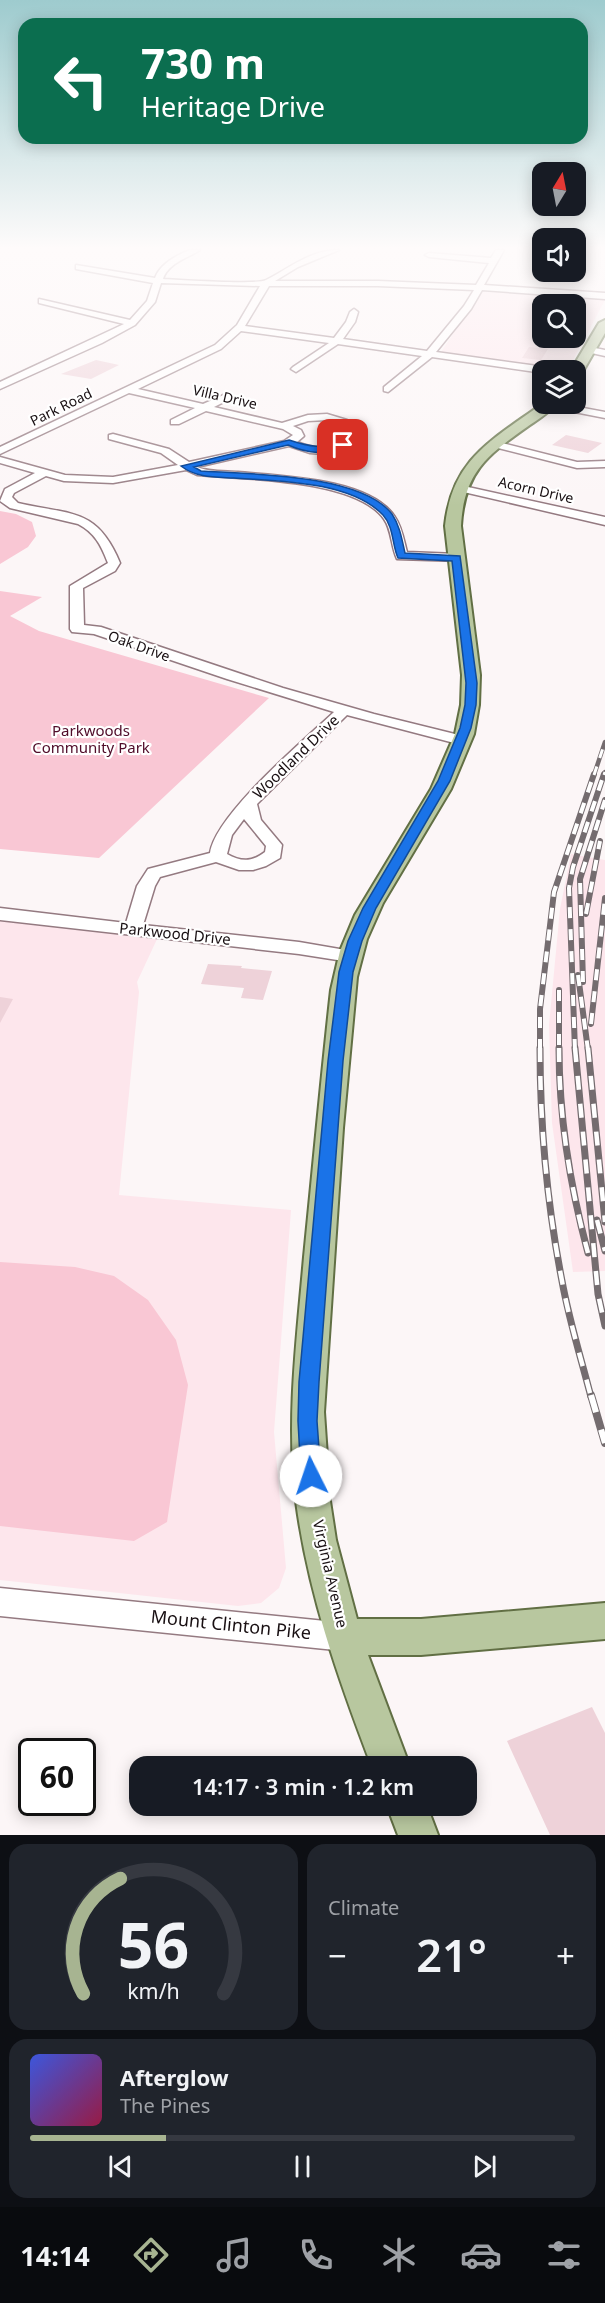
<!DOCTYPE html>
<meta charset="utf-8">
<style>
:root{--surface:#171b24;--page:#20242c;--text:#f1f3f6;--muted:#9ea1a6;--line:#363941;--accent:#a7b491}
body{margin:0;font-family:"Noto Sans",sans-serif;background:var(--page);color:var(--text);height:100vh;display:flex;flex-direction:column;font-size:22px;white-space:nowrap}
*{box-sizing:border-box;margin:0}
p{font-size:20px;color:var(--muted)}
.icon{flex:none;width:33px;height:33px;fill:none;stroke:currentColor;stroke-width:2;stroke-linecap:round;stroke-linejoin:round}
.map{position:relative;height:1835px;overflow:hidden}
.side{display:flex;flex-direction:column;gap:9px;padding:9px;background:#0d0f14;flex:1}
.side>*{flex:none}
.guide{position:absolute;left:18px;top:18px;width:570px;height:126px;border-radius:18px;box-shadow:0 3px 15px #0003;background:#0b6e4f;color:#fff;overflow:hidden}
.needle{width:39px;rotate:10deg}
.tools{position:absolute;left:532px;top:162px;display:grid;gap:12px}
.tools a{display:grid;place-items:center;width:54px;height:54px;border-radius:12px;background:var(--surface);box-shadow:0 3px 15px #0003;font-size:30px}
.speed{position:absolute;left:18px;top:1738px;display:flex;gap:12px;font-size:30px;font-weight:700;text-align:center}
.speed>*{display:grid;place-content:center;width:78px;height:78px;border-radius:50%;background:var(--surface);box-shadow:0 3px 15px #0003;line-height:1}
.speed .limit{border:3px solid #111;border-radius:9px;background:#fff;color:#111}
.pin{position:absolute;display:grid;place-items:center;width:51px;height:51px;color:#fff;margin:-26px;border-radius:12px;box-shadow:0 3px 9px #0006}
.me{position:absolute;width:66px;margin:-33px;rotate:356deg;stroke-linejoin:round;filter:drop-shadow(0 0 4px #0008)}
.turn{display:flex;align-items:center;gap:21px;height:126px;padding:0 24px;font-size:27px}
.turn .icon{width:78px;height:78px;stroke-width:2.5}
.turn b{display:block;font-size:42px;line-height:51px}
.big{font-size:45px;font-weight:600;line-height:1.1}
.side .tile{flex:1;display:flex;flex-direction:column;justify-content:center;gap:9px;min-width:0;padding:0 21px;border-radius:18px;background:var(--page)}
.side .dial{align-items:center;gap:0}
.dial svg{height:156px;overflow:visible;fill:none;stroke:var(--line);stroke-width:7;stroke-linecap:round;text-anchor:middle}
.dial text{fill:var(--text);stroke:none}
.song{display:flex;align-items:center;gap:18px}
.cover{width:72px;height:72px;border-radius:9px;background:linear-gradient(135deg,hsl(230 70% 55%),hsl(340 70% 35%))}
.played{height:6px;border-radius:3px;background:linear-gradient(90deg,var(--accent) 25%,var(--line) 25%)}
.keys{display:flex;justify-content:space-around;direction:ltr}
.heat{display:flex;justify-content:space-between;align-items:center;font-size:33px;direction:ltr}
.side .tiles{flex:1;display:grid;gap:9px;grid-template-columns:1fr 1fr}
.tile:last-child{grid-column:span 2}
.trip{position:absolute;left:129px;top:1756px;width:348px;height:60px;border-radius:18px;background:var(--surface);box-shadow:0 3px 15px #0003;font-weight:600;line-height:60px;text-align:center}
.tab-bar{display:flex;height:96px;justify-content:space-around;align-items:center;background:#090b0e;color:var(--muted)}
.tab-bar .icon{width:42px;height:42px}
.tab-bar .active{color:var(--accent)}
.tab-bar b{font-size:27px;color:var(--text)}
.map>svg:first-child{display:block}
</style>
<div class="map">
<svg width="605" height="1835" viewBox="0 0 605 1835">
<rect width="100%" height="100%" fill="#fcf6f7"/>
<path fill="#fde6ec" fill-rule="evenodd" d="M488 290 604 298 605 300 570 366 564 370 444 355 441 352 480 293ZM543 304H576V338H543Z
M571 854 605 860V1271L573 1272 552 1123 549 1025 560 909Z
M0 921 158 937 137 982 139 992 119 1195 291 1210 274 1432 286 1568 279 1588 261 1603 238 1606 0 1580Z"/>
<path fill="#f9c7d4" d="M0 511 16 514 32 522 36 536 28 547 0 564Z
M0 591 42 597 10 616 39 631 269 698 99 858 0 849Z
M0 1262 75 1267 114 1276 148 1300 176 1340 188 1385 167 1522 134 1541 0 1526Z"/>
<path fill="#eed2d9" d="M529 347 548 349 541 360 522 358Z
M96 360 119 365 91 379 61 374Z
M566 435 602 443 588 453 552 445Z
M208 964 242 966 241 968 272 971 263 1000 241 998 244 988 201 984Z
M0 997 13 999 0 1023Z
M592 1707 605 1733V1835H550L507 1741Z"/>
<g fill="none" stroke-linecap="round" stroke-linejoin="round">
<defs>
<path id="minor" d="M190 250H200C188 258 168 263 163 279 179 280 256 285 266 280 290 268 310 250 339 250L298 267 275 281H378L476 285 489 263 429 257 425 255 429 253 491 258 496 250H504L484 285 605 293V299L482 290 471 309 436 352 545 367 550 370H543V373L432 357 388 392 384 391V387L422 356 338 344 296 372 291 369 293 367 329 343 241 331 221 349 138 389 203 404 226 394 231 397 230 399 214 407 282 423 308 415 327 414 347 420 355 428 350 443 343 449 325 454 310 453 289 446 197 467C208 472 226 471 238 472 280 476 370 478 395 517 402 527 404 541 407 552L457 554 461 555 463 558 461 561 397 559C391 547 392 530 384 519 356 479 243 479 197 475L186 470 113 483 64 481 46 476 14 493 12 497 18 503C70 515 97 507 120 563L115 571 83 588 84 625 101 627 283 688 374 714 467 737 470 740 467 743 462 745 347 715 257 804 261 820 282 845 280 858 266 866 253 870H239L216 862 160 877 155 886 143 925 299 942 357 952 359 956 357 960 350 962 299 954 0 920V908L126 923 137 886 148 869 210 853C216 814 303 741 334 712L227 679 94 634 72 632 70 629V586L108 563C101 545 95 533 78 524L10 508 0 501 5 489 35 473 0 463V457L65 475 113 477 178 465 161 453 109 439V435L113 434 169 449 189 462 284 441 293 435 283 429 206 411 179 424H171V420L195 408 129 393 0 454V447L215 345 237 325 260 286 161 283 155 302 135 325 102 343 0 389V382L124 324 39 303V299L130 320 147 301 153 283 76 269V265L155 278C160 264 177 255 190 250ZM269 286H378L474 290 464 306 427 351 343 339 355 322 358 312 354 309 350 312 346 322 334 338 245 326ZM327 420 345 429 340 441C326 450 312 448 297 442L304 436 301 430 293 426 308 421ZM244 819 266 846 265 852C252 862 241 862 227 854L232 835Z
M590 347 605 350V356L587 352 585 350Z
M544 404H562L605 412V418L549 407Z
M494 441 577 462 605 461V467L577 468 490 446V442Z
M459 485 605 517V525L455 490V486Z
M0 1588 345 1623 355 1627 359 1637 355 1647 345 1651 0 1616Z"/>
<path id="major" d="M605 320V333L582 373 576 377V370H571L599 323Z
M543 403 556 404C549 413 537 420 527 427 486 456 464 473 461 526L480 675 479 705 474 734 451 789 383 903 367 939 357 977 343 1128 324 1412 330 1501 336 1540 357 1619H421L605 1603V1639L421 1655H368L410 1767H372C339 1681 308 1593 296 1501 286 1419 297 1338 304 1257 313 1168 321 1079 331 990L340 951 355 915 431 789 455 734 461 705 462 675 445 526C452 458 493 440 543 403Z
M387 1806H427L438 1835H398Z"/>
</defs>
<use href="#minor" stroke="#947a81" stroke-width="3"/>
<use href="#major" stroke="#616f44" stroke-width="4"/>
<use href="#minor" fill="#fff" fill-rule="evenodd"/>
<use href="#major" fill="#b8c79f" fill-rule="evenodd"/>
<defs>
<path id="rail-far3" d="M594 775 605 742
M604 775 605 772"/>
<path id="rail-far2" d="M586 914 600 841
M578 975 588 1050
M583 982 580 879 605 800
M559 990V1050
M591 1024 605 898
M540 1050V1009L554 892 594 774
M575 1050 569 888 573 867 604 774"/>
<path id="rail-far1" d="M540 1048C540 1126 547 1204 562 1281 569 1320 581 1358 591 1397
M559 1048C559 1118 570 1186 588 1253
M575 1048 598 1294 605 1326
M588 1048 605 1222
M597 1220 605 1251"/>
<path id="rail" d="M591 1395 605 1443"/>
</defs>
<use href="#rail-far3" stroke="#746c6f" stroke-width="4.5"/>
<use href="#rail-far2" stroke="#746c6f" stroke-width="6"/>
<use href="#rail-far1" stroke="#746c6f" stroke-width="7"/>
<use href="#rail" stroke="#746c6f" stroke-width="8"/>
<use href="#rail-far3" stroke="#fff" stroke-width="3" stroke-dasharray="9" stroke-linecap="butt"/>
<use href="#rail-far2" stroke="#fff" stroke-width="4" stroke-dasharray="11" stroke-linecap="butt"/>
<use href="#rail-far1" stroke="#fff" stroke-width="4.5" stroke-dasharray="14" stroke-linecap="butt"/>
<use href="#rail" stroke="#fff" stroke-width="6" stroke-dasharray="18" stroke-linecap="butt"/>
</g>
<linearGradient id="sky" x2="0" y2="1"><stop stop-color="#9ecbce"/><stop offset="0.49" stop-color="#fefbfb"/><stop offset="1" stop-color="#fefbfb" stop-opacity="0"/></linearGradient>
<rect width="605" height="506" fill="url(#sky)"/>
<path fill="#1a73e8" stroke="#114b97" stroke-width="1.5" d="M289 440C310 447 322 449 343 442L347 445C330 457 306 453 288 445L194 467 201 471C248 474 361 474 392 514 400 526 402 540 405 553L460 556 477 683 476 705 471 728 450 781 376 908 362 941 353 972 343 1061 319 1382 317 1421 321 1476 318 1483 311 1485 304 1483 301 1476 298 1421 299 1382 328 1061 339 972 348 941 363 908 438 781 460 728 465 705 466 683 452 561 398 558C392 545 394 527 383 515 350 481 278 481 234 478 216 477 196 478 181 466Z"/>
<g text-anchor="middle" stroke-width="4.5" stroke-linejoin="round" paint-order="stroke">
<g font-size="14" fill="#180f12" stroke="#fff">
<text transform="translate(225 397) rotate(13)" y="5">Villa Drive</text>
<text transform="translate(61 407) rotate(-26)" y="5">Park Road</text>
<text transform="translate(536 490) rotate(13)" y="5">Acorn Drive</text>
<text transform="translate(139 646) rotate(20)" y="5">Oak Drive</text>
</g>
<g font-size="15" fill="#500c29" stroke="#fff">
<text x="91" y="736">Parkwoods<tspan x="91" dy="17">Community Park</tspan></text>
</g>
<g font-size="15" fill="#180f12" stroke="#fff">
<text transform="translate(296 757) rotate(-44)" y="5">Woodland Drive</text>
<text transform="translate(175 934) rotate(6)" y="5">Parkwood Drive</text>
<text transform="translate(330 1574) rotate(77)" y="5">Virginia Avenue</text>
</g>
<g font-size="18" fill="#180f12" stroke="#fff">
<text transform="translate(231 1625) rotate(6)" y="6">Mount Clinton Pike</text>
</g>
</g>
</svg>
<div class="tools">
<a><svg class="needle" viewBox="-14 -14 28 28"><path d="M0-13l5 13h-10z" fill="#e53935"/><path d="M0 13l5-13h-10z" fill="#9ea1a6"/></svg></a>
<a><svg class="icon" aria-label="sound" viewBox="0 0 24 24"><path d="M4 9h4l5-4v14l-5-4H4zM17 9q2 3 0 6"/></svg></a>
<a><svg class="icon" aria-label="search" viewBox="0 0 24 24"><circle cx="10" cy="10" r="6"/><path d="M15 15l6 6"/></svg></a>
<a><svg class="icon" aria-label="layers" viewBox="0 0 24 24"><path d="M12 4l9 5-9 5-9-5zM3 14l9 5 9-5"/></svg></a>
</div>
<div class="speed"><div class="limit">60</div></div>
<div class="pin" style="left:343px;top:445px;background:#d93025"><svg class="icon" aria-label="arrive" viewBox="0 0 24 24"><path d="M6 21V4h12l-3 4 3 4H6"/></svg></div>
<svg class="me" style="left:311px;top:1476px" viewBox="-20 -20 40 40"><circle r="19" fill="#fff"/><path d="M0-13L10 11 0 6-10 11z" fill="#1a73e8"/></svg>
<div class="trip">14:17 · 3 min · 1.2 km</div>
<div class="guide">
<div class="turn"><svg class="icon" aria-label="left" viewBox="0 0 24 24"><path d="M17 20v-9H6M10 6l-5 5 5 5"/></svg><div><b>730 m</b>Heritage Drive</div></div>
</div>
</div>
<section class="side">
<div class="tiles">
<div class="tile dial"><svg viewBox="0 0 100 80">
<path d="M14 69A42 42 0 1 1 86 69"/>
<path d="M14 69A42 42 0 0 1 33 10" stroke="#a7b491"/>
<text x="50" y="56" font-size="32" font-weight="700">56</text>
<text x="50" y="72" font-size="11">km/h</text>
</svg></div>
<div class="tile"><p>Climate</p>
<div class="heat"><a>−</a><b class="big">21°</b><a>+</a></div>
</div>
<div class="tile">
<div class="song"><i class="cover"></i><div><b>Afterglow</b><p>The Pines</p></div></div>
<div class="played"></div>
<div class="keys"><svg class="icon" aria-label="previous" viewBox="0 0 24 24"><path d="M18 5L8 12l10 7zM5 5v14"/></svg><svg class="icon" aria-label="pause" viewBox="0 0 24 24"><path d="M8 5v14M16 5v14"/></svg><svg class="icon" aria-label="next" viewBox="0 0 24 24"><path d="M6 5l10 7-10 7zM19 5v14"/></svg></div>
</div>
</div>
</section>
<nav class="tab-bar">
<b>14:14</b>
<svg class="icon active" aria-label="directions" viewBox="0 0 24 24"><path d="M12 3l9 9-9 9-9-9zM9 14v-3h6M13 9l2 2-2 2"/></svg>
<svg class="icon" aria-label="music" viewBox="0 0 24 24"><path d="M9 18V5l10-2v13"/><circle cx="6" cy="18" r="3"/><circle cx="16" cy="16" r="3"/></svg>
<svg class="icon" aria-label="phone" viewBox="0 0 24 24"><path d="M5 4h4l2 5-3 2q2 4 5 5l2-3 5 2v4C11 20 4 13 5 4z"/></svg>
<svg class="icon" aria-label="climate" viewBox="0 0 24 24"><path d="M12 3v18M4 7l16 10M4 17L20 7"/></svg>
<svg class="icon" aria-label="car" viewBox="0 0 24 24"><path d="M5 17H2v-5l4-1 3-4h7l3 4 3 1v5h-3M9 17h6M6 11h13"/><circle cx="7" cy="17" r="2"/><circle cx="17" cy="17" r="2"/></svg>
<svg class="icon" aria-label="filters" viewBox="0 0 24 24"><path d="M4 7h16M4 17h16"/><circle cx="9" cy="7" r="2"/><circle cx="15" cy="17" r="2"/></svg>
</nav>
